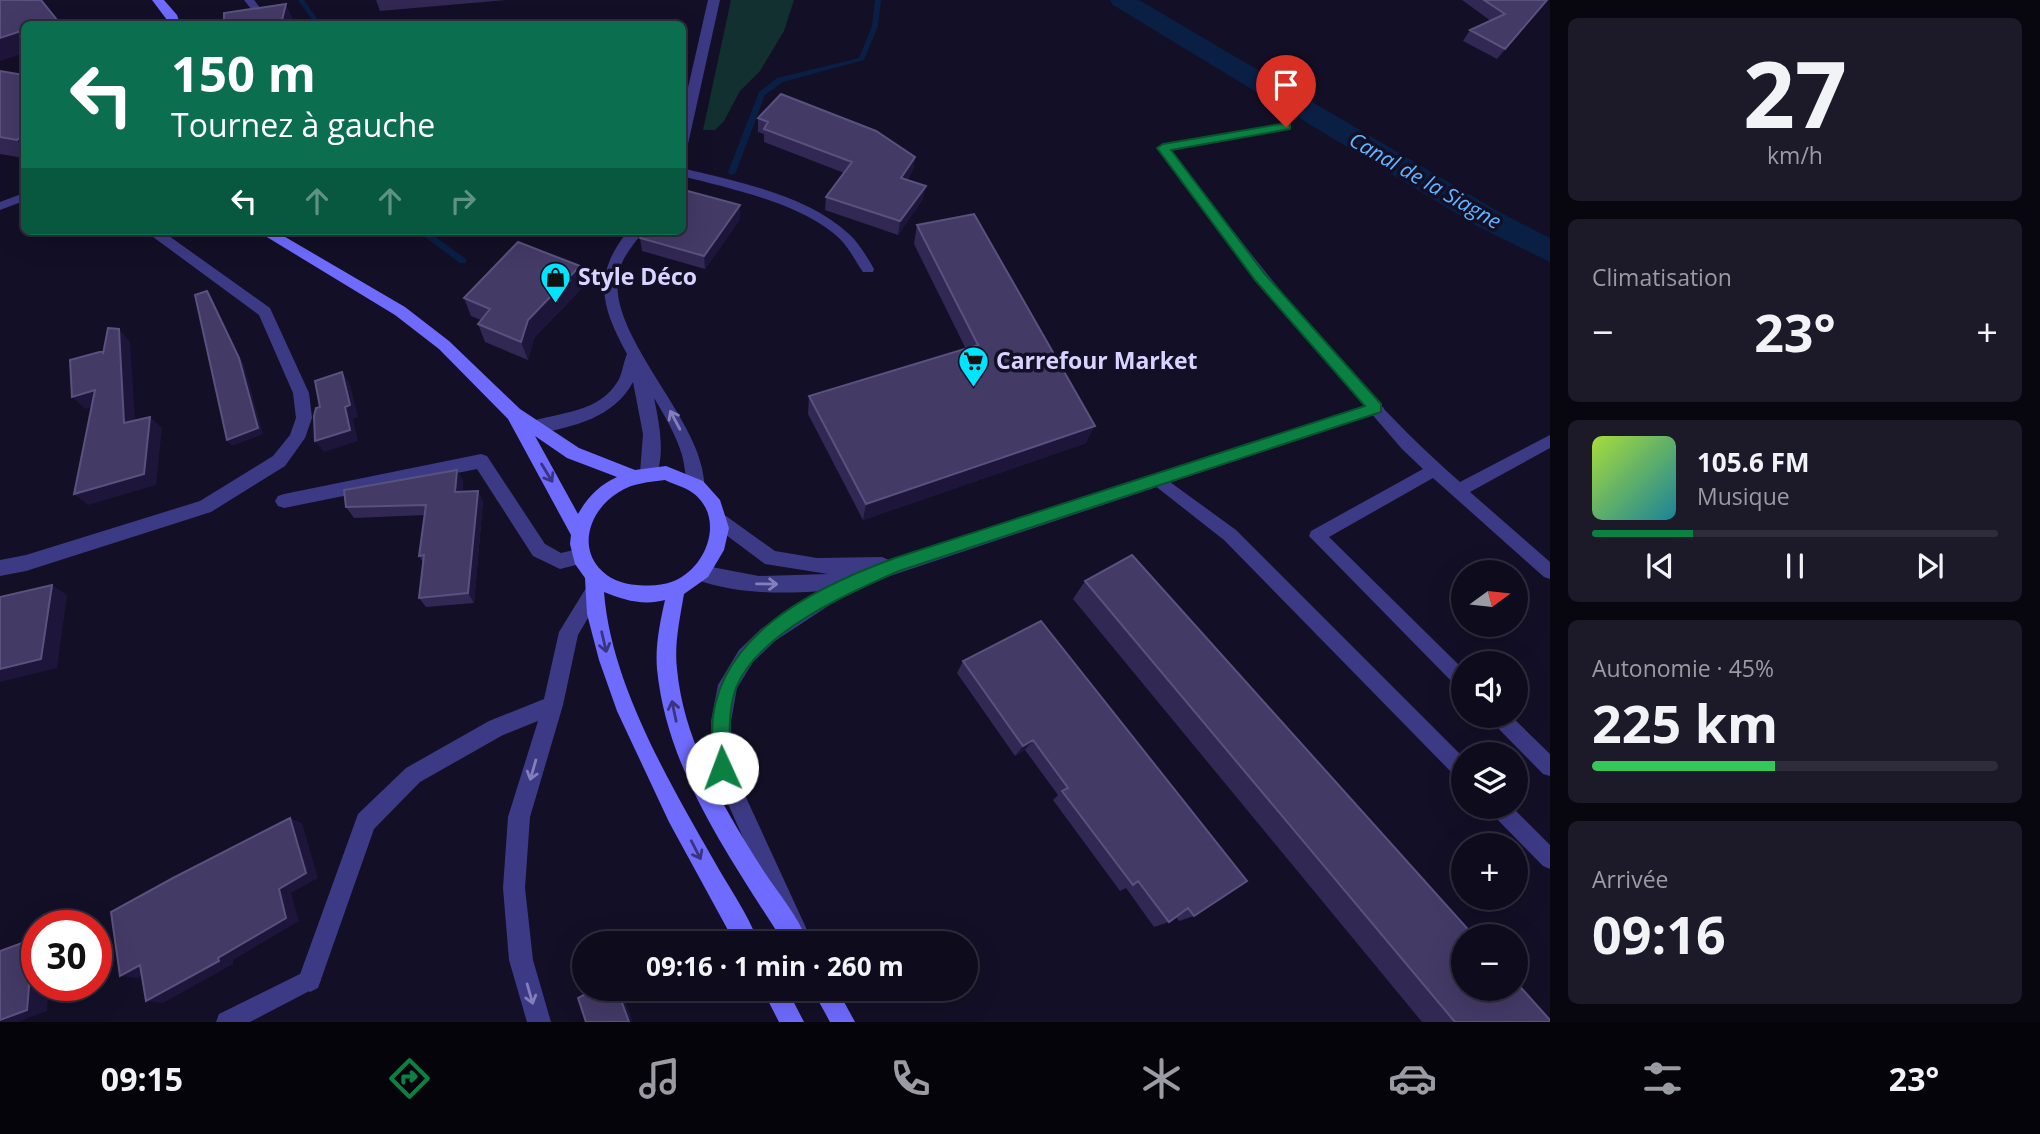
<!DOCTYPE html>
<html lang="fr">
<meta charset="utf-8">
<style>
:root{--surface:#0e0b1c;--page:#1c1929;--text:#f1f3f6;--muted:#9b9ba3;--line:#2e2b3b;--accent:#0b8043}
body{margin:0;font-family:"Open Sans",sans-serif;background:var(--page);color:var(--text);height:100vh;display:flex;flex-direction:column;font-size:26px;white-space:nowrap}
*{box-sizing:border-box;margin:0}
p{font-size:23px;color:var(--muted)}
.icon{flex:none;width:38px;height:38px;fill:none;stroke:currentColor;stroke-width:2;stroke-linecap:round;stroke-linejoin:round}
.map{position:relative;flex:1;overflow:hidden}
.details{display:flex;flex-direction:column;gap:18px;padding:18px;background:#08060f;width:490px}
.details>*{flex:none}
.guide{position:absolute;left:21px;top:21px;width:665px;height:214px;border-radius:10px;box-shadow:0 7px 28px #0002,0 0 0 2px var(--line);background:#0b6e4f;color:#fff;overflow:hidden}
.needle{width:46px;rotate:75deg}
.tools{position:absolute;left:1451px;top:560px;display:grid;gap:14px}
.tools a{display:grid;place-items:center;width:77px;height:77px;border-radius:50%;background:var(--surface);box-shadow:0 7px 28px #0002,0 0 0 2px var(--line);font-size:35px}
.speed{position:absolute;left:21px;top:910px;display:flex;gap:14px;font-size:35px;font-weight:700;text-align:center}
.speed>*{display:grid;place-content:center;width:91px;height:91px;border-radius:50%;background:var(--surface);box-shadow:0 7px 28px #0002,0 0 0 2px var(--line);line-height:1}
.speed .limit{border:10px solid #d22;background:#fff;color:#111}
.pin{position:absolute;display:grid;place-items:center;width:60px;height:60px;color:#fff;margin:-72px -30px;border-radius:50% 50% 50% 0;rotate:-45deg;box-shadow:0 0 7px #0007}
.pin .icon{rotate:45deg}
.me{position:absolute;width:77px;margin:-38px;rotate:358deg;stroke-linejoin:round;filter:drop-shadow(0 0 5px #0008)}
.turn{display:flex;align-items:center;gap:24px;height:147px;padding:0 35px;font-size:32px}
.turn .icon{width:91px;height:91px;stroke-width:2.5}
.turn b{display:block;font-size:49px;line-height:60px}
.lanes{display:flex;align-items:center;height:66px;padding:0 35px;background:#0003;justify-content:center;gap:35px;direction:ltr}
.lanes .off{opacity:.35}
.big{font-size:52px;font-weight:700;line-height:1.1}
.details .tile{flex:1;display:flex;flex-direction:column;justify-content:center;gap:10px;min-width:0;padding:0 24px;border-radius:10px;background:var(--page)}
.details .dial{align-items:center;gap:0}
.dial b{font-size:91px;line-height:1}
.song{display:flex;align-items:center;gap:21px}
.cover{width:84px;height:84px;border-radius:10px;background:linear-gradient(135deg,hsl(80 70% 55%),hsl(190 70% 35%))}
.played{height:7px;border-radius:4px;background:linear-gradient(90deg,var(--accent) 25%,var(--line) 25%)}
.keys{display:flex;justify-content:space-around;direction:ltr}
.heat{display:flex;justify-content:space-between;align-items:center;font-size:38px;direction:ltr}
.charge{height:10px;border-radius:5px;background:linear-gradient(90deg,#34c759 45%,var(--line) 0)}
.trip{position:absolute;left:572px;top:931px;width:406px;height:70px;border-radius:35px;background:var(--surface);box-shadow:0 7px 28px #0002,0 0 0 2px var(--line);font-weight:700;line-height:70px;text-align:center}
.dock{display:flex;height:112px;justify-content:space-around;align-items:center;background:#06040b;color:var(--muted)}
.dock .icon{width:49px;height:49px}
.dock .selected{color:var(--accent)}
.dock b{font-size:32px;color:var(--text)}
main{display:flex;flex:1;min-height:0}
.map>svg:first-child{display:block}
</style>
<main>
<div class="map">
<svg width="1550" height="1022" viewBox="0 0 1550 1022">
<rect width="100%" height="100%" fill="#130f26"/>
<path fill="#12302f" d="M731 0H794L784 31 760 71 740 91 724 121 715 130H703Z"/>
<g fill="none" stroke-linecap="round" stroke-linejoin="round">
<path fill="#0a1f44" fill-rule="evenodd" d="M298 0H304L321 24H315Z
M875 0H881L878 26 864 60 783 82 765 95 736 172 732 175 729 174 728 172 759 92 777 78 859 58 872 26Z
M417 231H427L466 259V263H460Z"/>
<path fill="#0a1f44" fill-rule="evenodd" d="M1110 0H1139L1501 213 1550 238V262L1479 227 1113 5Z"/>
<path fill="#3d3a85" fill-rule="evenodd" d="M244 0H254L273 24H263Z
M1286 124 1290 125V129L1171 150C1259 265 1351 387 1460 482L1550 435V448L1470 492 1550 562V579L1544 577 1433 478 1329 537 1463 669V689L1457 687 1309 536 1311 531 1423 469 1402 449 1255 279 1157 148 1163 144Z
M682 168C737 182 806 194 849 234 859 243 867 257 874 269L873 272H863C856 262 850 250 842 241 805 204 732 189 682 176Z
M24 193V201L0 210V202Z
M1159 474 1236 530 1463 757V779L1456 777 1224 540 1154 485 1151 480 1154 475Z
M1489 716H1511L1550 754V776L1543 774 1492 722Z
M1490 807H1512L1550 845V869L1543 866 1492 814Z
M310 969 317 973 321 980 317 987 250 1022H216L219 1014Z"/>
<path fill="#3d3a85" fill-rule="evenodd" d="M708 0H720L688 144 682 148V114Z
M145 231H162L270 308 309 393 312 418 305 438 285 466 211 512 26 571 0 576V560L26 555 200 501 273 456 290 435 296 418 293 393 259 315Z
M628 231H643C634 245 622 256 619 273 605 328 690 409 702 468 703 476 706 482 702 489H690C685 479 685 466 682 455 676 435 665 416 654 398 659 422 666 455 655 478H643L640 473 643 434 633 382C614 418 573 427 535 434L527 427 529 422C560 412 599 413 618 381 623 372 623 363 627 354 601 306 592 276 628 231Z
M1376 402 1384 408 1382 412 857 587 775 641 753 662 737 688 731 721 732 767 813 943H790L712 768 711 721 718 685 739 650 761 629 821 591C778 594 735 594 695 579L692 573 695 567 701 565 759 576 828 574 765 564 714 526 711 521 714 516 720 513 726 516 775 551 817 558 882 557 889 560Z
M481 454 487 456 545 544 561 553 582 548 588 550 591 556 588 562 560 569 533 556 477 469 284 508 278 506 275 501 278 496 284 494Z
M593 586 600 588 602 594 578 635 563 705 530 817 525 888 533 960 551 1022H527L509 960 503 888 508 817 538 721 503 735 420 782 374 829 318 988 310 992 302 988 298 980 358 814 406 768 489 721 544 699 559 632 586 588Z"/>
<path fill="#6f6bff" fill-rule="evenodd" d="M152 0H164L177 15 180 24H170Z
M257 231H275L405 307 449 341 520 409 579 448 635 470 666 466 703 481 720 500 729 528 724 550 708 577 684 594C680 618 674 644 677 669 684 743 724 808 763 870 778 893 799 917 808 943H784C731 859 667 771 657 669 655 646 660 622 665 600 644 606 623 600 604 592 611 683 668 780 713 859 728 886 748 914 759 943H735L669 822 617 711 599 660 587 614 585 578 575 564 570 544 571 535 508 419 439 349 395 315ZM535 436 567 458 617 477C599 485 588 497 578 514ZM665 480C673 484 682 486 690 491 726 514 709 566 674 581 661 586 650 586 637 585 622 584 609 579 599 568 577 543 593 507 619 492 633 483 649 482 665 480Z
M762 989H787L804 1022H779Z
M812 989H837L855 1022H830Z"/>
</g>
<path fill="#312854" d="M376 0H506L380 11Z
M1462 0H1548L1497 59 1463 41 1470 30 1491 21Z
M0 71 24 75V158L0 154Z
M758 118 915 157 913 170 907 180 923 199 898 235 825 210 826 197 844 173 764 142V134L758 132Z
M740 219 705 269 642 251 640 238Z
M917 225 1086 443 863 520 808 414 809 396 966 349 914 244Z
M580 266 585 285 534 338 528 360 485 342 478 324 481 320 471 316 464 298Z
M457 470 463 481 462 492 483 501 474 603 426 607 419 598 423 562 419 556 425 515 354 518 346 507Z
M1085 581 1550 1022H1422L1073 599Z
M1041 621 1194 916 1179 921 1176 917 1169 922 1154 927 1126 888 1120 891 1053 800 1058 795 1025 750 1015 756 957 673 963 661Z"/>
<path fill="#1d163a" d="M1547 0H1548L1497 59 1505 49Z
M286 4 294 21 293 24H281Z
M57 20 60 24H42Z
M24 30V53L0 61V38Z
M24 134V149L17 140Z
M915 157 913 170 899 191 901 178Z
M926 186 923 199 898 235 900 221Z
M740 205V219L705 269 704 256Z
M580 266 585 285 534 338 528 360 521 342 528 320Z
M207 291 212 298 244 365 263 434 232 446 227 440Z
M119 329 130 342 136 434 124 423Z
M342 372 350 384 358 417 353 419 358 441 324 452 315 441 345 407Z
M95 390 108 402 85 409 72 397Z
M150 417 162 428 156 485 88 505 74 494Z
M1095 426 1086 443 863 520 866 504Z
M457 470 463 481 461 503 455 492Z
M478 491 483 501 474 603 468 593Z
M52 585 67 595 57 668 0 682V669Z
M1033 740 1025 750 1015 756 1023 746Z
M290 818 302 823 318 878 291 893 299 921 233 960V964L163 1003 146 1001 218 958 279 889Z
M33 939H37V985H49L47 1011 17 1022H0V1020Z
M140 965 157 968 137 978 120 976Z
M617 989H621L633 1022H629Z"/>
<path fill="#433a66" stroke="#5a527e" stroke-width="2" d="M0 0H41L57 20 42 24H24V30L0 38Z
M1484 0H1547L1505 49 1470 30 1505 14Z
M286 4 281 24H224V13Z
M0 71 24 75V134L17 140 0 137Z
M781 94 876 131 915 157 901 178 926 186 900 221 826 197 852 162 764 129 768 122 758 118Z
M684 190 740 205 704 256 640 238 645 231H682V191Z
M974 214 1095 426 866 504 809 396 978 345 917 225Z
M518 242 580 266 528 320 521 342 478 324 490 309 464 298Z
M207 291 239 358 258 428 227 440 195 295Z
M108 328 119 329 124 423 150 417 144 474 74 494 95 390 72 397 70 360 103 351V354Z
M342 372 350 405 345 407 350 430 315 441 314 416 316 408 320 407 315 381Z
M457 470 455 492 478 491 468 593 419 598 424 555 419 556 426 505 346 507 344 490Z
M1132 555 1474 936H1463V989H1516V982L1550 1020V1022H1455L1085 581Z
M52 585 41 659 0 669V597Z
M1041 621 1247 881 1194 916 1188 908 1169 922 1138 881 1133 885 1062 791 1068 788 1033 740 1023 746 963 661Z
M290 818 306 873 279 889 286 918 218 958 219 961 146 1001 140 965 120 976 111 912 173 878Z
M33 939 27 1010 0 1020V951Z
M595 989H617L629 1022H586L578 998Z"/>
<defs><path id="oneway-shaft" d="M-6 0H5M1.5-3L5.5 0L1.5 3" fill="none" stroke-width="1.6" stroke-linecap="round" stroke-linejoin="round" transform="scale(1.75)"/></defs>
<g stroke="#837fbc">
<use href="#oneway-shaft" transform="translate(675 420) rotate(-118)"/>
<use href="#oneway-shaft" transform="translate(767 584) rotate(1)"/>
<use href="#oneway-shaft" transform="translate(533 770) rotate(106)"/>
<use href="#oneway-shaft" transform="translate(530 994) rotate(74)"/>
</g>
<g stroke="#38347d">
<use href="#oneway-shaft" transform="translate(547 473) rotate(59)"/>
<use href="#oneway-shaft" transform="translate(604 642) rotate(77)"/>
<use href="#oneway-shaft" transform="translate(674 711) rotate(-102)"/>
<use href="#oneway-shaft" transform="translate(696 850) rotate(63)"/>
</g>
<path fill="#0b8043" stroke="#07532c" stroke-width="2" d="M1286 123 1290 124V129L1171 150 1264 273 1381 404V412L899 571C848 593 758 633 736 688 727 713 730 742 731 768L729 775 722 778 715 775C711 763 712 750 712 737 709 638 815 587 895 558L1365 406 1255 280 1157 148 1163 144Z"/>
<defs>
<symbol id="shop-pin" viewBox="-11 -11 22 30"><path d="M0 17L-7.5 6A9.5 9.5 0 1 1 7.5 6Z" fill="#00e5ff" stroke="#130f26"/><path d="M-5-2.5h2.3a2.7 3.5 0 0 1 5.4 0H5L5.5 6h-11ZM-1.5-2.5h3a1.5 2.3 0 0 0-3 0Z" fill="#111"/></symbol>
<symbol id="supermarket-pin" viewBox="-11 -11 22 30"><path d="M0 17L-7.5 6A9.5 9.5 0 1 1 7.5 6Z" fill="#00e5ff" stroke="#130f26"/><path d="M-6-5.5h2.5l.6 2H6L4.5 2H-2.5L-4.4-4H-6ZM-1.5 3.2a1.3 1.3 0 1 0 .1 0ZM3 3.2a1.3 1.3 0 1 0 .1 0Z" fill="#111"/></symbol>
</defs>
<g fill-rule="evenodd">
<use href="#shop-pin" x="538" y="260" width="35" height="47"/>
<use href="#supermarket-pin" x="956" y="344" width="35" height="47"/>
</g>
<g text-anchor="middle" stroke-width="7" stroke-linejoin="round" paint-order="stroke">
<g font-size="21" font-style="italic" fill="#62b6ff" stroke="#130f26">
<text transform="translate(1425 181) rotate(30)" y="7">Canal de la Siagne</text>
</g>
<g font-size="23" font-weight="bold" fill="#d9d4ff" stroke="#130f26" text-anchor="start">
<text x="578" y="285">Style Déco</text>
<text x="996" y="369">Carrefour Market</text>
</g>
</g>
</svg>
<div class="tools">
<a><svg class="needle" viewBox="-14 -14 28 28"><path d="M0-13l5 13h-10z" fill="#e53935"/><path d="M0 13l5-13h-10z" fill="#9b9ba3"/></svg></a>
<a><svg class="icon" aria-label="sound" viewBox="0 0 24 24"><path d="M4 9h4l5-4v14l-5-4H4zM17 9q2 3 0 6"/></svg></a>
<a><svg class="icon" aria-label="layers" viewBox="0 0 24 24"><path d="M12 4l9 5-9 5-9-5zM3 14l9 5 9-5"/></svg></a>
<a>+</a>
<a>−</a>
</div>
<div class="speed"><div class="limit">30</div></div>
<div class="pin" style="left:1286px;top:127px;background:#d93025"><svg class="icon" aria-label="arrive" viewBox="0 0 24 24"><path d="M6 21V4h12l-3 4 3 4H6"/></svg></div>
<svg class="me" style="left:722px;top:768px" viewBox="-20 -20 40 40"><circle r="19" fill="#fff"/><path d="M0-13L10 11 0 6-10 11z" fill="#0b8043"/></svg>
<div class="trip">09:16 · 1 min · 260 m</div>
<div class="guide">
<div class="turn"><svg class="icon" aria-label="left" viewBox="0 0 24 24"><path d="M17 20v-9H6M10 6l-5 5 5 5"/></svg><div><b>150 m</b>Tournez à gauche</div></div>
<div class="lanes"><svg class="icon" aria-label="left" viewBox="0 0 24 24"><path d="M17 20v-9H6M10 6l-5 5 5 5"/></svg><svg class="icon off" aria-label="ahead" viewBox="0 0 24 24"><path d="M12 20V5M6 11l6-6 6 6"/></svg><svg class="icon off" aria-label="ahead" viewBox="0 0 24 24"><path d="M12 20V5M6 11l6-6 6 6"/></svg><svg class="icon off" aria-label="right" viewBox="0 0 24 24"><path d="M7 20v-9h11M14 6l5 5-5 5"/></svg></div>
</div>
</div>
<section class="details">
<div class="tile dial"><b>27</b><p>km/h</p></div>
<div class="tile"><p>Climatisation</p>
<div class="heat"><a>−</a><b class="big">23°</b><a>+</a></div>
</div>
<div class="tile">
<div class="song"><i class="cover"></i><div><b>105.6 FM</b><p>Musique</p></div></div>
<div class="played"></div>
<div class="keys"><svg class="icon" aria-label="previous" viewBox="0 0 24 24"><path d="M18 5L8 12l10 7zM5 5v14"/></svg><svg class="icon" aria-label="pause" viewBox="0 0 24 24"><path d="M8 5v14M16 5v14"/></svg><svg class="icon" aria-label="next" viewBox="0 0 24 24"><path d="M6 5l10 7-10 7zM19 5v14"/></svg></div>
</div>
<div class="tile"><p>Autonomie · 45%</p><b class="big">225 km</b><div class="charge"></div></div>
<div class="tile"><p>Arrivée</p><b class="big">09:16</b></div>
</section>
</main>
<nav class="dock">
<b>09:15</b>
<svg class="icon selected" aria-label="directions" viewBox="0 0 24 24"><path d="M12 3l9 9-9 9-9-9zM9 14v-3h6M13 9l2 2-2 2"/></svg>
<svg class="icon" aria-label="music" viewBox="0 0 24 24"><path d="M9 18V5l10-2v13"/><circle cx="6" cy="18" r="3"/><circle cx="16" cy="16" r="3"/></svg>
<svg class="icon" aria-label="phone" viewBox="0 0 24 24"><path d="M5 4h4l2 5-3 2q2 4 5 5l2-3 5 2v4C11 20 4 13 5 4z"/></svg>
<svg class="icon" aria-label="climate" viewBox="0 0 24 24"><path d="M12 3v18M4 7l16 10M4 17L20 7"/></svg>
<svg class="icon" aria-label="car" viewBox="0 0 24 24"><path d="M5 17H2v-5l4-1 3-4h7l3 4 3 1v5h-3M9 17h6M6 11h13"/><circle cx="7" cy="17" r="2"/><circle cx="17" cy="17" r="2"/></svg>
<svg class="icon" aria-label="filters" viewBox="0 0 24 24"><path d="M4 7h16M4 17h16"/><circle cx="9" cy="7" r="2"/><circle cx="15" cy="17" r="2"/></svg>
<b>23°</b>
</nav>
